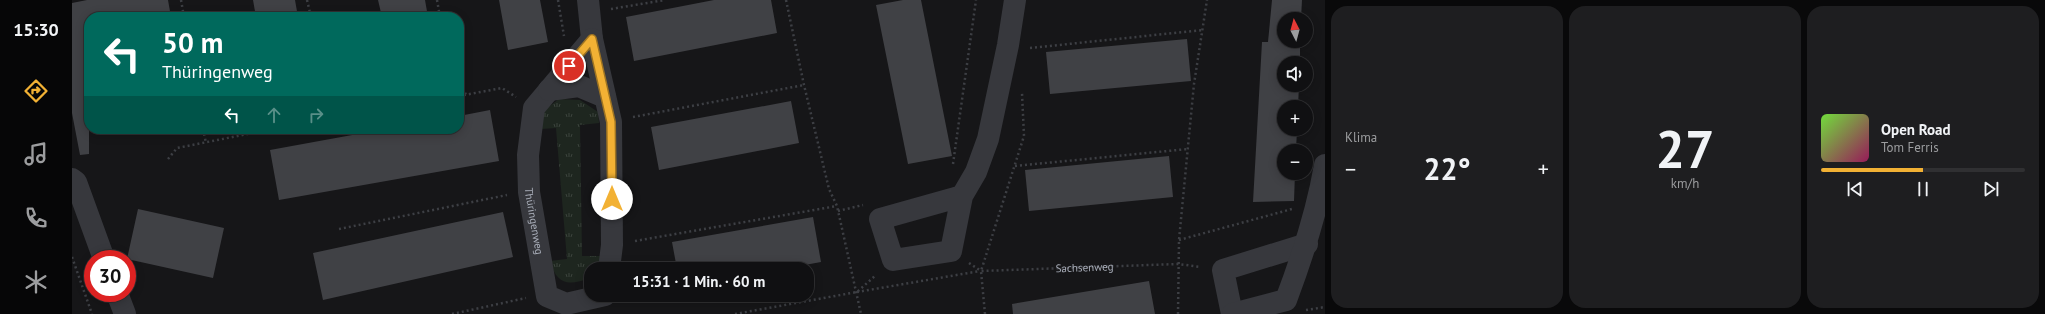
<!DOCTYPE html>
<html lang="de">
<meta charset="utf-8">
<style>
:root{--surface:#101012;--page:#1e1e20;--text:#f1f3f6;--muted:#9c9d9f;--line:#303032;--accent:#f2b134}
body{margin:0;font-family:"PT Sans",sans-serif;background:var(--page);color:var(--text);height:100vh;display:flex;flex-direction:column;font-size:15px;white-space:nowrap}
*{box-sizing:border-box;margin:0}
p{font-size:13px;color:var(--muted)}
.icon{flex:none;width:22px;height:22px;fill:none;stroke:currentColor;stroke-width:2;stroke-linecap:round;stroke-linejoin:round}
.map{position:relative;flex:1;overflow:hidden}
.details{display:flex;flex-direction:column;gap:6px;padding:6px;background:#09090a;width:720px}
.details>*{flex:none}
.guide{position:absolute;left:12px;top:12px;width:380px;height:122px;border-radius:16px;box-shadow:0 2px 10px #0003,0 0 0 1px var(--line);background:#00695c;color:#fff;overflow:hidden}
.needle{width:26px;rotate:354deg}
.tools{position:absolute;left:1205px;top:12px;display:grid;gap:8px}
.tools a{display:grid;place-items:center;width:36px;height:36px;border-radius:50%;background:var(--surface);box-shadow:0 2px 10px #0003,0 0 0 1px var(--line);font-size:20px}
.speed{position:absolute;left:12px;top:250px;display:flex;gap:8px;font-size:20px;font-weight:700;text-align:center}
.speed>*{display:grid;place-content:center;width:52px;height:52px;border-radius:50%;background:var(--surface);box-shadow:0 2px 10px #0003,0 0 0 1px var(--line);line-height:1}
.speed .limit{border:6px solid #d22;background:#fff;color:#111}
.pin{position:absolute;display:grid;place-items:center;width:34px;height:34px;color:#fff;margin:-17px;border:2px solid #fff;border-radius:50%;box-shadow:0 1px 4px #0007}
.me{position:absolute;width:44px;margin:-22px;rotate:0deg;stroke-linejoin:round;filter:drop-shadow(0 0 3px #0008)}
.turn{display:flex;align-items:center;gap:14px;height:84px;padding:0 12px;font-size:18px}
.turn .icon{width:52px;height:52px;stroke-width:2.5}
.turn b{display:block;font-size:28px;line-height:34px}
.lanes{display:flex;align-items:center;height:38px;padding:0 12px;background:#0003;justify-content:center;gap:20px;direction:ltr}
.lanes .off{opacity:.35}
.big{font-size:30px;font-weight:700;line-height:1.1}
.details .tile{flex:1;display:flex;flex-direction:column;justify-content:center;gap:6px;min-width:0;padding:0 14px;border-radius:16px;background:var(--page)}
.details .dial{align-items:center;gap:0}
.dial b{font-size:52px;line-height:1}
.song{display:flex;align-items:center;gap:12px}
.cover{width:48px;height:48px;border-radius:6px;background:linear-gradient(135deg,hsl(100 70% 55%),hsl(330 70% 35%))}
.played{height:4px;border-radius:2px;background:linear-gradient(90deg,var(--accent) 50%,var(--line) 50%)}
.keys{display:flex;justify-content:space-around;direction:ltr}
.heat{display:flex;justify-content:space-between;align-items:center;font-size:22px;direction:ltr}
.details .tiles{flex:1;display:grid;gap:6px;grid-template-columns:repeat(3,1fr)}
.trip{position:absolute;left:512px;top:262px;width:230px;height:40px;border-radius:16px;background:var(--surface);box-shadow:0 2px 10px #0003,0 0 0 1px var(--line);font-weight:700;line-height:40px;text-align:center}
main{display:flex;flex:1;min-height:0}
.tab-bar{display:flex;flex-direction:column;width:72px;justify-content:space-around;align-items:center;background:#060607;color:var(--muted)}
.tab-bar .icon{width:28px;height:28px}
.tab-bar .on{color:var(--accent)}
.tab-bar b{font-size:18px;color:var(--text)}
.map>svg:first-child{display:block}
</style>
<main>
<nav class="tab-bar">
<b>15:30</b>
<svg class="icon on" aria-label="directions" viewBox="0 0 24 24"><path d="M12 3l9 9-9 9-9-9zM9 14v-3h6M13 9l2 2-2 2"/></svg>
<svg class="icon" aria-label="music" viewBox="0 0 24 24"><path d="M9 18V5l10-2v13"/><circle cx="6" cy="18" r="3"/><circle cx="16" cy="16" r="3"/></svg>
<svg class="icon" aria-label="phone" viewBox="0 0 24 24"><path d="M5 4h4l2 5-3 2q2 4 5 5l2-3 5 2v4C11 20 4 13 5 4z"/></svg>
<svg class="icon" aria-label="climate" viewBox="0 0 24 24"><path d="M12 3v18M4 7l16 10M4 17L20 7"/></svg>
</nav>
<div class="map">
<svg width="1253" height="314" viewBox="0 0 1253 314">
<defs>
<pattern id="grass-tufts" width="24" height="20" patternUnits="userSpaceOnUse"><rect width="24" height="20" fill="#1e261f"/><path d="M3 7l-1-3M5 7V3M7 7l1-3M15 17l-1-3M17 17v-4M19 17l1-3" fill="none" stroke="#3c433d"/></pattern>
</defs>
<rect width="100%" height="100%" fill="#161618"/>
<path fill="url(#grass-tufts)" d="M487 99 508 100 526 112 527 123 508 125 510 256H529L525 269H519L518 278C496 286 485 285 478 261L495 259 484 128 468 129 471 111Z"/>
<path fill="#404145" d="M15 0H96L99 17H17V154L8 155 0 113V3Z
M181 0H223L226 17H184Z
M306 0H353L356 17H310Z
M427 0H468L476 42 436 50Z
M642 0H699L705 33 562 61 554 17Z
M831 0H849L880 156 836 164 804 5Z
M1200 0H1230L1229 19H1212V41H1228V63H1212V85H1227L1226 107H1212V129H1225L1224 151H1212V173H1223L1222 201 1181 202 1190 42H1196Z
M1115 39 1119 81 978 94 974 52Z
M719 101 727 143 587 170 579 127Z
M418 110 427 161 207 200 198 150 313 129H387V116Z
M1097 156 1101 197 957 211 953 170Z
M66 209 152 228 141 278 55 259Z
M431 212 441 257 251 300 241 253Z
M741 217 749 262 711 269H605L600 242Z
M1077 281 1083 314H941L940 304Z"/>
<g fill="none" stroke-linecap="round" stroke-linejoin="round">
<g stroke="#3d3f44" stroke-width="2.5" stroke-dasharray="2 3" stroke-linecap="butt">
<path d="M109 0 112 17"/>
<path d="M235 0 239 17"/>
<path d="M365 0 368 17"/>
<path d="M486 0 492 36"/>
<path d="M714 0 732 85 757 189 765 206 789 314"/>
<path d="M539 9 593 0"/>
<path d="M958 48 1131 30"/>
<path d="M387 79 394 95"/>
<path d="M387 96 430 88 444 97"/>
<path d="M561 117 732 85"/>
<path d="M131 129 134 143"/>
<path d="M96 159 105 148 201 129"/>
<path d="M881 164 904 0"/>
<path d="M943 166 1116 149"/>
<path d="M766 211 791 205"/>
<path d="M267 229 435 195"/>
<path d="M1107 240 1220 209"/>
<path d="M563 241 765 206"/>
<path d="M0 257 20 314"/>
<path id="s1" d="M897 263 909 271 1106 264 1129 267"/>
<path d="M785 292 908 271"/>
<path d="M1234 310 1253 307"/>
<path d="M380 314 454 298"/>
<path d="M663 314 785 292 804 275"/>
<path d="M913 314 909 271 952 136 950 93"/>
<path d="M1106 314 1107 240 1122 84 1135 0"/>
</g>
<g stroke="#37383d" stroke-width="22">
<path d="M516 0 520 39 539 122 540 245 537 269"/>
<path id="s2" d="M520 39 462 108 456 155 457 192 475 296 494 304 533 295"/>
<path d="M477 90 507 86 533 97"/>
<path d="M0 179 4 182 32 259"/>
<path d="M890 196 808 219 821 260 879 251 890 196 904 172 916 139 936 45 943 0"/>
<path d="M45 293 53 314"/>
<path d="M1160 314 1151 270 1235 244"/>
<path d="M1161 314 1214 300C1231 255 1245 212 1253 165"/>
</g>
</g>
<g fill="none" stroke-linecap="round" stroke-linejoin="round">
<defs>
<path id="route" d="M497 66 520 39 539 122 540 199"/>
</defs>
<use href="#route" stroke="#9d7322" stroke-width="10"/>
<use href="#route" stroke="#f2b134" stroke-width="7"/>
</g>
<g text-anchor="middle" stroke-width="3.5" stroke-linejoin="round" paint-order="stroke">
<g font-size="11" fill="#a8adb8" stroke="#111113">
<text dy="4" stroke="none"><textPath href="#s2" startOffset="204">Thüringenweg</textPath></text>
<text dy="4" stroke="none"><textPath href="#s1" startOffset="118">Sachsenweg</textPath></text>
</g>
</g>
</svg>
<div class="tools">
<a><svg class="needle" viewBox="-14 -14 28 28"><path d="M0-13l5 13h-10z" fill="#e53935"/><path d="M0 13l5-13h-10z" fill="#9c9d9f"/></svg></a>
<a><svg class="icon" aria-label="sound" viewBox="0 0 24 24"><path d="M4 9h4l5-4v14l-5-4H4zM17 9q2 3 0 6"/></svg></a>
<a>+</a>
<a>−</a>
</div>
<div class="speed"><div class="limit">30</div></div>
<div class="pin" style="left:497px;top:66px;background:#d93025"><svg class="icon" aria-label="arrive" viewBox="0 0 24 24"><path d="M6 21V4h12l-3 4 3 4H6"/></svg></div>
<svg class="me" style="left:540px;top:199px" viewBox="-20 -20 40 40"><circle r="19" fill="#fff"/><path d="M0-13L10 11 0 6-10 11z" fill="#f2b134"/></svg>
<div class="trip">15:31 · 1 Min. · 60 m</div>
<div class="guide">
<div class="turn"><svg class="icon" aria-label="left" viewBox="0 0 24 24"><path d="M17 20v-9H6M10 6l-5 5 5 5"/></svg><div><b>50 m</b>Thüringenweg</div></div>
<div class="lanes"><svg class="icon" aria-label="left" viewBox="0 0 24 24"><path d="M17 20v-9H6M10 6l-5 5 5 5"/></svg><svg class="icon off" aria-label="ahead" viewBox="0 0 24 24"><path d="M12 20V5M6 11l6-6 6 6"/></svg><svg class="icon off" aria-label="right" viewBox="0 0 24 24"><path d="M7 20v-9h11M14 6l5 5-5 5"/></svg></div>
</div>
</div>
<section class="details">
<div class="tiles">
<div class="tile"><p>Klima</p>
<div class="heat"><a>−</a><b class="big">22°</b><a>+</a></div>
</div>
<div class="tile dial"><b>27</b><p>km/h</p></div>
<div class="tile">
<div class="song"><i class="cover"></i><div><b>Open Road</b><p>Tom Ferris</p></div></div>
<div class="played"></div>
<div class="keys"><svg class="icon" aria-label="previous" viewBox="0 0 24 24"><path d="M18 5L8 12l10 7zM5 5v14"/></svg><svg class="icon" aria-label="pause" viewBox="0 0 24 24"><path d="M8 5v14M16 5v14"/></svg><svg class="icon" aria-label="next" viewBox="0 0 24 24"><path d="M6 5l10 7-10 7zM19 5v14"/></svg></div>
</div>
</div>
</section>
</main>
